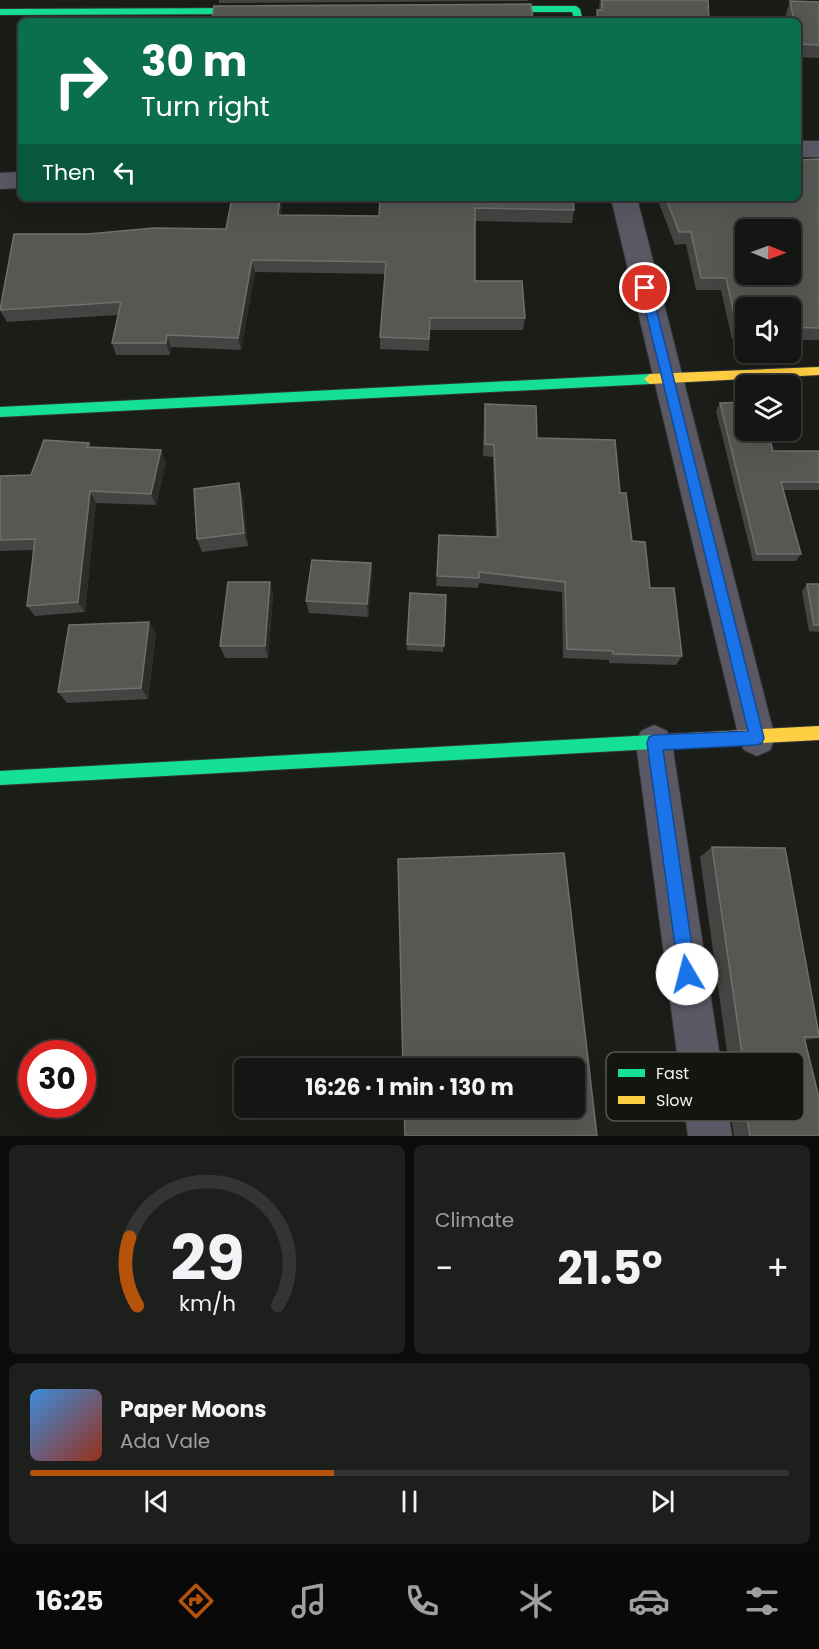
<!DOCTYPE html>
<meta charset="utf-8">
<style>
:root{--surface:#141613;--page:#1d1f1c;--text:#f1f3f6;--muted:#9d9fa0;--line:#333533;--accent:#b45309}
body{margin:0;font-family:Poppins,sans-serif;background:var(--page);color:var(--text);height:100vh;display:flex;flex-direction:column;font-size:22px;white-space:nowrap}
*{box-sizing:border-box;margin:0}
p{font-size:20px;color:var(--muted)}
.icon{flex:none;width:33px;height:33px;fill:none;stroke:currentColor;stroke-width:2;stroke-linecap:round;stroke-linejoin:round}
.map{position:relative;height:1136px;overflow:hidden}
.drawer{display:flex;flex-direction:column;gap:9px;padding:9px;background:#0b0c0a;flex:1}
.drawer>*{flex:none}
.banner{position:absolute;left:18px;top:18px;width:783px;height:183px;border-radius:9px;box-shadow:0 6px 24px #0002,0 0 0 2px var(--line);background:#0b6e4f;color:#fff;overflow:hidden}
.needle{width:39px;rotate:91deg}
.fabs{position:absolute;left:735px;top:219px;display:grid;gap:12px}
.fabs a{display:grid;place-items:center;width:66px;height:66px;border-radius:9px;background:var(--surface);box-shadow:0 6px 24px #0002,0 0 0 2px var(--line);font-size:30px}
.speed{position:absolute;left:18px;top:1040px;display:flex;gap:12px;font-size:30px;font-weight:700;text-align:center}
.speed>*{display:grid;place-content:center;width:78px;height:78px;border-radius:50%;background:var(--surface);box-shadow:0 6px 24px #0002,0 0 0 2px var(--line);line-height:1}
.speed .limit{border:9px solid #d22;background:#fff;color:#111}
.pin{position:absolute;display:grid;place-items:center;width:51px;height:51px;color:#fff;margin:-26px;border:3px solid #fff;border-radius:50%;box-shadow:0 2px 6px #0007}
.me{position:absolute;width:66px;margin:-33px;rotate:352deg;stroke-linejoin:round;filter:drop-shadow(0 0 4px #0008)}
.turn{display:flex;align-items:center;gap:21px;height:126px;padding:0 24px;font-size:27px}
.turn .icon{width:78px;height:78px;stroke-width:2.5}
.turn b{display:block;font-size:42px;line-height:51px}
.then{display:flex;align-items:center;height:57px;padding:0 24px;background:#0003;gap:12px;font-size:22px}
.big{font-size:45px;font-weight:700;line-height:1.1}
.drawer .widget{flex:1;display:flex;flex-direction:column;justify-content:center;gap:9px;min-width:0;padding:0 21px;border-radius:9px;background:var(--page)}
.drawer .dial{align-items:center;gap:0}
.dial svg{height:156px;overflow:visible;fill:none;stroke:var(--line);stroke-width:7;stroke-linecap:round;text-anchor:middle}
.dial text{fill:var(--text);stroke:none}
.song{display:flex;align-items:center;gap:18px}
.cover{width:72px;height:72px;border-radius:9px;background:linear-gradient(135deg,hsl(210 70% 55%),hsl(10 70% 35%))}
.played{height:6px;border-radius:3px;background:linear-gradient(90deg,var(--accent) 40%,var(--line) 40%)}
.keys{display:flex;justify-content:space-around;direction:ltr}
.heat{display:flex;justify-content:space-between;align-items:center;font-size:33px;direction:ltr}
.drawer .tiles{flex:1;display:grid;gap:9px;grid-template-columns:1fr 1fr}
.widget:last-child{grid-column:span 2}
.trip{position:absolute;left:234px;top:1058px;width:351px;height:60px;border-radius:9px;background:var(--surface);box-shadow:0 6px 24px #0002,0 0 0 2px var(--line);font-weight:700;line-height:60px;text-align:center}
.tab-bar{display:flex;height:96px;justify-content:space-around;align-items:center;background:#080908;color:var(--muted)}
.tab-bar .icon{width:42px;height:42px}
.tab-bar .selected{color:var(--accent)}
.tab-bar b{font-size:27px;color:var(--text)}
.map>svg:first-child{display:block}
</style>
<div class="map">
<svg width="819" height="1136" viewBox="0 0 819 1136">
<rect width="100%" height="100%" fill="#1b1d19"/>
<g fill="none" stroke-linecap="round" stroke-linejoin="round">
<defs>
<path id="street" d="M798 141H819V157H798Z
M21 172V188L0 189V173Z
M611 198H637L775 738 770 750 757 756 744 750 739 738Z
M654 725 667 731 672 743 732 1136H688L636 743 641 731Z"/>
<path id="fast" d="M576 6 580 9 583 21H575L572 12H488L484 9 488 6Z
M0 9 259 8 263 11 259 14 0 15Z
M650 374 656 379 650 384 0 417V407Z
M671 734 676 736 678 741 676 746 671 748 0 785V771Z"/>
<path id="slow" d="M819 367V375L650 384 644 379 650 374Z
M819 726V740L671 748 666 746 664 741 666 736 671 734Z"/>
</defs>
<use href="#street" stroke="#353633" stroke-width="2"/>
<use href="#fast" stroke="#353633" stroke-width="2"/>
<use href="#slow" stroke="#353633" stroke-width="2"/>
<use href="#street" fill="#5a5864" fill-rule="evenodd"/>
<use href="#fast" fill="#16e098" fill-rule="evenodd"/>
<use href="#slow" fill="#ffcf43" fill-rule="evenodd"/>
</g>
<path fill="#444542" d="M219 0H528V1L219 3Z
M600 0H708L709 21H595L597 10H599Z
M790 1 819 2V58L798 57V21H787L786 14Z
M819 159V340H790V308H746V339H732L721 290H696L686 244 675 245 657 198H798Z
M232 198H281L282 209 281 215 379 216 380 198 574 210 572 223 475 221V281L525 318 523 330H430L429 351 380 349V337L385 274 255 272 241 350 171 347 170 355H116L112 343 118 315 7 322 0 310 88 234 226 229Z
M720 403 773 451H819V490H783L801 554 796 561H753L716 411Z
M485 404 620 493 632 541 650 588 682 656 676 665 609 663V660L563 658 562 592 479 583 478 588 436 586 439 535 496 537 493 457 483 456 484 417Z
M89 443 91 447 166 462 156 505 96 503 85 612 35 616 27 606 34 550 0 551V476L31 475Z
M239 483 243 498 248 546 202 552 197 539Z
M371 563 372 577 368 617 309 613 306 601Z
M270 582 273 595 268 658H225L220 646Z
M807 584H819V632L809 631 802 591Z
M446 595 443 652 407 650V644Z
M149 622 156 634 148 699 67 703 58 692Z
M712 847 819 1038 805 1040 819 1136H734L727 1088H732L700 857Z"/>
<path fill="#2c2d2a" d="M280 198 282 209 279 227 278 215Z
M252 260 255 272 241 350 238 338Z
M167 335 171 347 170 355 166 343Z
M161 450 166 462 156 505 151 494Z
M239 483 243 498 248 546 244 533Z
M90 491 96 503 85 612 78 602Z
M371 563 372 577 368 617 367 604Z
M270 582 273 595 268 658 265 646Z
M149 622 156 634 148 699 141 688Z"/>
<path fill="#565854" stroke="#6e706c" stroke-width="1.5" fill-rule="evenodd" d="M602 0H708L709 21H598L597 10H602Z
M790 1 819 2V45L798 44V21H794Z
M531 4 533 21H212L214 6Z
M110 17 200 21H109Z
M819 159V328L790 327V308H746V327H737L726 278H701L691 232H679L666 198H798V160ZM746 230H790V274H746Z
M232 198H280L278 215 379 216 380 198H573L574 210 475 208V281H522L525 318H430L429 339 380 337 386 262 252 260 238 338 167 335 166 343H112L121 302 0 310 14 234H88L154 228 226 229Z
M746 402V430H767L773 451H819V482H781L801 554H757L720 403Z
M485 404 536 406 537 438 615 440 620 493H626L632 541 645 542 650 588H674L682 656 613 654V651L567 649 565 582 479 572V578L437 576 439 535 498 537 494 445 485 444Z
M44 440 89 443 87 447 161 450 151 494 90 491 78 602 27 606 35 539 0 540V476L31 475Z
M239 483 244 533 197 539 194 489Z
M312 560 371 563 367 604 306 601Z
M228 582H270L265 646H220Z
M807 584H819V625H814Z
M410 593 446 595 444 646 407 644Z
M149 622 141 688 58 692 69 625Z
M712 847 785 848 819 1035V1037H804L819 1098V1136H750L742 1088H747Z
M564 853 597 1136H405L404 1107H574V1068H403L398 859Z"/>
<path fill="#1a73e8" stroke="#114b97" stroke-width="1.5" d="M645 284 651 288 764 738 762 743 757 745 663 750 696 974 693 980 687 983 681 980 679 974 647 743 649 737 654 735 748 731 640 288Z"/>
<rect x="606" y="1052" width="198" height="69" rx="9" fill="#13150f" stroke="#555752" stroke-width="1.5"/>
<rect x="618" y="1069" width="27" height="8" fill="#16e098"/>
<rect x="618" y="1096" width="27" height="8" fill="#ffcf43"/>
<g font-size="16" fill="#f0f2ee">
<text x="656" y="1079">Fast</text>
<text x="656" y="1106">Slow</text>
</g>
</svg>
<div class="fabs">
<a><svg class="needle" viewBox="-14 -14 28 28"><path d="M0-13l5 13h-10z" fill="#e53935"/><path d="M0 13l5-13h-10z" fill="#9d9fa0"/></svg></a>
<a><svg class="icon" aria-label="sound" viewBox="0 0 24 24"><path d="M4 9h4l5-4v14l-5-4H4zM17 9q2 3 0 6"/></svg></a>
<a><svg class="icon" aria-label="layers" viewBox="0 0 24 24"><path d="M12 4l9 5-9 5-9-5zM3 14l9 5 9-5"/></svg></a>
</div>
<div class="speed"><div class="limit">30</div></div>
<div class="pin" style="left:645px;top:288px;background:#d93025"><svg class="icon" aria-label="arrive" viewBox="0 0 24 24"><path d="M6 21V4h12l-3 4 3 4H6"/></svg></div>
<svg class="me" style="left:687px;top:974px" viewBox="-20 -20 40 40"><circle r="19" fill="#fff"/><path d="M0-13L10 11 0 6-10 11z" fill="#1a73e8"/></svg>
<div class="trip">16:26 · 1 min · 130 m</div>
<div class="banner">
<div class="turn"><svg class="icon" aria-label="right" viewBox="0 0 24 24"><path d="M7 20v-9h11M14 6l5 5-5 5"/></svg><div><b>30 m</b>Turn right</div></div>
<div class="then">Then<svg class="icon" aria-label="left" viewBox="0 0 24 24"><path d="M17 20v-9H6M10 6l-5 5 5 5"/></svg></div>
</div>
</div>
<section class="drawer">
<div class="tiles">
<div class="widget dial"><svg viewBox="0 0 100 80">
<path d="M14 69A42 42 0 1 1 86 69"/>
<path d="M14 69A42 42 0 0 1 10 34" stroke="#b45309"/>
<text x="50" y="56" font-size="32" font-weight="700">29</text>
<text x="50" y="72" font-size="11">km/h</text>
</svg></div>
<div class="widget"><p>Climate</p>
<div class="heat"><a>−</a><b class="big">21.5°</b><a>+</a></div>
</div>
<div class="widget">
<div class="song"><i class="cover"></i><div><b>Paper Moons</b><p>Ada Vale</p></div></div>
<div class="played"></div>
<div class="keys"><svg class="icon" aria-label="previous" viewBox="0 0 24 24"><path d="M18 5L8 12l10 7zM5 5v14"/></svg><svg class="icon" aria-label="pause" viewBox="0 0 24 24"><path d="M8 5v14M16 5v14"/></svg><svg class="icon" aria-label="next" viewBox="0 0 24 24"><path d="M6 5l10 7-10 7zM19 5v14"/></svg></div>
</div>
</div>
</section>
<nav class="tab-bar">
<b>16:25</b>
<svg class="icon selected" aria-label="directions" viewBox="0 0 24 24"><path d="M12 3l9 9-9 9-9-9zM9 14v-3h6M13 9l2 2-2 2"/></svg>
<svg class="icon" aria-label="music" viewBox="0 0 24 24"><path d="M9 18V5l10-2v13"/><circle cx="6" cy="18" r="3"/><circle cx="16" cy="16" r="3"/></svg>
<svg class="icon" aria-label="phone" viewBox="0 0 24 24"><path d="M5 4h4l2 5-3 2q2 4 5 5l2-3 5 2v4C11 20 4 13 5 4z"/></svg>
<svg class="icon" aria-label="climate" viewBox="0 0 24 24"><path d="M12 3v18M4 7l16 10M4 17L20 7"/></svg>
<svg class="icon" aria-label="car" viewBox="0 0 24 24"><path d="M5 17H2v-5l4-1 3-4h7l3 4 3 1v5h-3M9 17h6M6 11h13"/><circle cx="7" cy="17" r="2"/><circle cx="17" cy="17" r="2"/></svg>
<svg class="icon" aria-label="filters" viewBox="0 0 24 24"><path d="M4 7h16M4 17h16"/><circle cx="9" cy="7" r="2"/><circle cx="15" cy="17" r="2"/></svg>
</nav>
